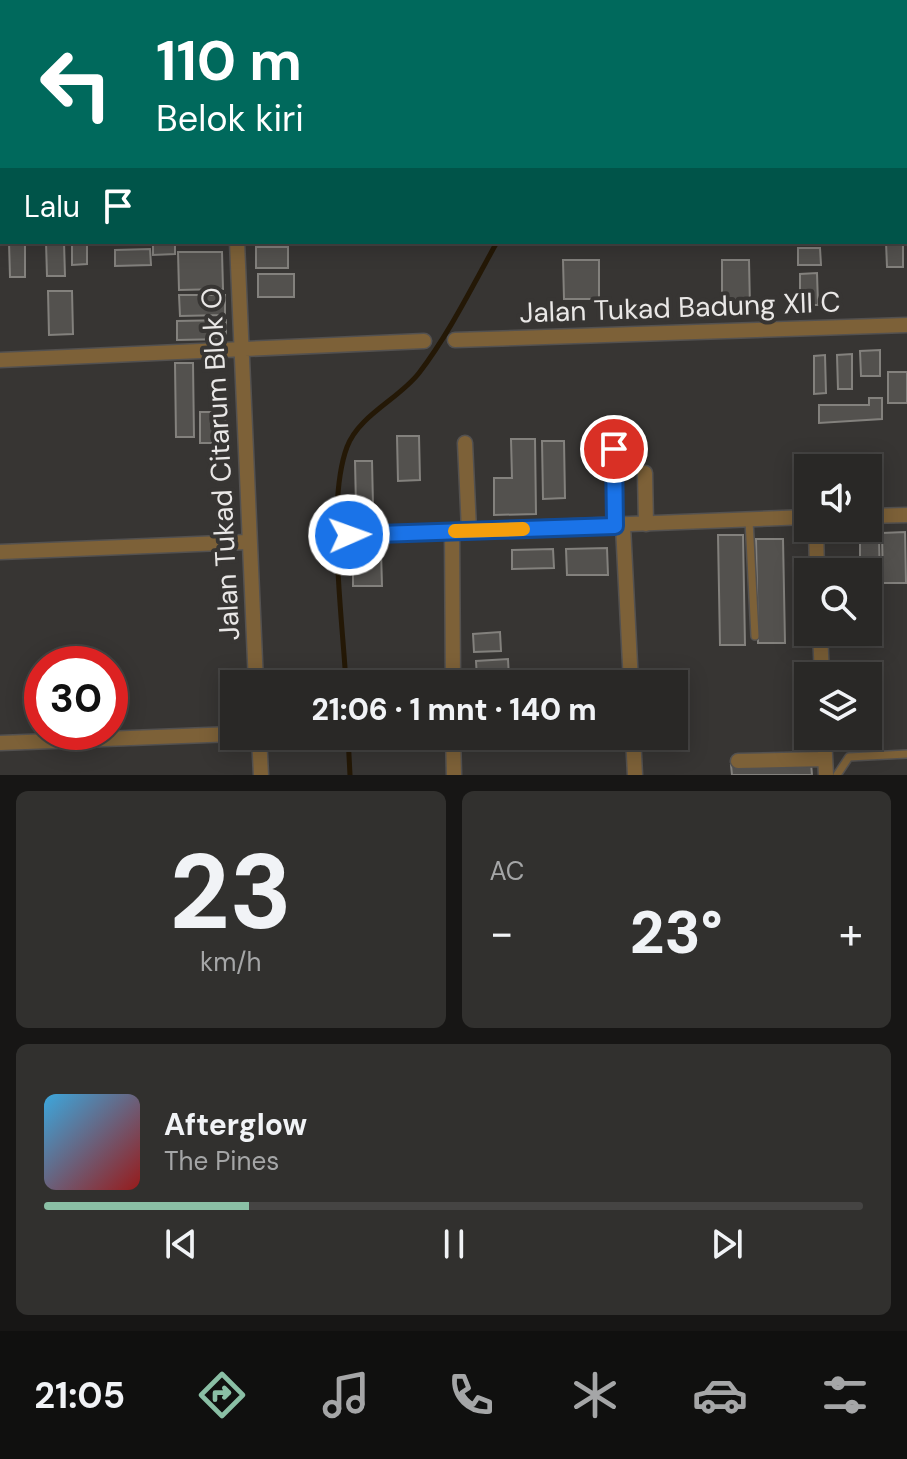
<!DOCTYPE html>
<html lang="id">
<meta charset="utf-8">
<style>
:root{--surface:#292826;--page:#31302e;--text:#f1f3f6;--muted:#a5a6a7;--line:#454443;--accent:#8abfa5}
body{margin:0;font-family:"DM Sans",sans-serif;background:var(--page);color:var(--text);height:100vh;display:flex;flex-direction:column;font-size:30px;white-space:nowrap}
*{box-sizing:border-box;margin:0}
p{font-size:26px;color:var(--muted)}
.icon{flex:none;width:44px;height:44px;fill:none;stroke:currentColor;stroke-width:2;stroke-linecap:round;stroke-linejoin:round}
.map{position:relative;height:775px;overflow:hidden}
.details{display:flex;flex-direction:column;gap:16px;padding:16px;background:#171615;flex:1}
.details>*{flex:none}
.top-card{position:absolute;left:0px;top:0px;width:908px;height:244px;box-shadow:0 4px 20px #0003,0 0 0 2px var(--line);background:#00695c;color:#fff;overflow:hidden}
.tools{position:absolute;left:794px;top:454px;display:grid;gap:16px}
.tools a{display:grid;place-items:center;width:88px;height:88px;border-radius:0px;background:var(--surface);box-shadow:0 4px 20px #0003,0 0 0 2px var(--line);font-size:40px}
.speed{position:absolute;left:24px;top:646px;display:flex;gap:16px;font-size:40px;font-weight:700;text-align:center}
.speed>*{display:grid;place-content:center;width:104px;height:104px;border-radius:50%;background:var(--surface);box-shadow:0 4px 20px #0003,0 0 0 2px var(--line);line-height:1}
.speed .limit{border:12px solid #d22;background:#fff;color:#111}
.pin{position:absolute;display:grid;place-items:center;width:68px;height:68px;color:#fff;margin:-34px;border:4px solid #fff;border-radius:50%;box-shadow:0 2px 8px #0007}
.me{position:absolute;width:88px;margin:-44px;rotate:88deg;stroke-linejoin:round;filter:drop-shadow(0 0 6px #0008)}
.turn{display:flex;align-items:center;gap:28px;height:168px;padding:0 24px;font-size:36px}
.turn .icon{width:104px;height:104px;stroke-width:2.5}
.turn b{display:block;font-size:56px;line-height:68px}
.then{display:flex;align-items:center;height:76px;padding:0 24px;background:#0003;gap:16px;font-size:30px}
.big{font-size:60px;font-weight:800;line-height:1.1}
.details .widget{flex:1;display:flex;flex-direction:column;justify-content:center;gap:12px;min-width:0;padding:0 28px;border-radius:12px;background:var(--page)}
.details .dial{align-items:center;gap:0}
.dial b{font-size:104px;line-height:1}
.song{display:flex;align-items:center;gap:24px}
.cover{width:96px;height:96px;border-radius:12px;background:linear-gradient(135deg,hsl(200 70% 55%),hsl(0 70% 35%))}
.played{height:8px;border-radius:4px;background:linear-gradient(90deg,var(--accent) 25%,var(--line) 25%)}
.keys{display:flex;justify-content:space-around;direction:ltr}
.heat{display:flex;justify-content:space-between;align-items:center;font-size:44px;direction:ltr}
.details .tiles{flex:1;display:grid;gap:16px;grid-template-columns:1fr 1fr}
.widget:last-child{grid-column:span 2}
.trip{position:absolute;left:220px;top:670px;width:468px;height:80px;border-radius:0px;background:var(--surface);box-shadow:0 4px 20px #0003,0 0 0 2px var(--line);font-weight:800;line-height:80px;text-align:center}
.tabs{display:flex;height:128px;justify-content:space-around;align-items:center;background:#10100f;color:var(--muted)}
.tabs .icon{width:56px;height:56px}
.tabs .selected{color:var(--accent)}
.tabs b{font-size:36px;color:var(--text)}
.map>svg:first-child{display:block}
</style>
<div class="map">
<svg width="907" height="775" viewBox="0 0 907 775">
<rect width="100%" height="100%" fill="#373533"/>
<g fill="none" stroke-linecap="round" stroke-linejoin="round">
<path stroke="#241806" stroke-width="5" d="M548 2V0
M346 684C343 622 326 503 347 447 359 415 399 399 419 373 449 334 473 285 497 242
M348 736 350 775"/>
</g>
<path fill="#53514e" stroke="#83817d" stroke-width="2" d="M9 242H25V277H10Z
M46 242H64L65 276H47Z
M72 242H87V264L72 265Z
M153 242H175V254L153 255Z
M886 242H903V267H887Z
M256 247H288V268H256Z
M798 248H820L821 265H798Z
M150 249 151 265 115 266V250Z
M178 252H222L223 289 179 290Z
M563 260H599V299H564Z
M722 260H749L750 307 722 308Z
M817 273 818 305H800V274Z
M258 274H294V297H258Z
M48 291H72L73 334 49 335Z
M179 295H225V315L180 316Z
M226 320V339L177 340V321Z
M880 350V376H861L860 351Z
M852 354V389H838L837 355Z
M825 355 826 393 814 394V356Z
M175 363H193L194 437H176Z
M888 372H907V403H888Z
M869 398H882V419L819 423V405H869Z
M200 412H225L226 443H200Z
M397 436H419L420 480 398 481Z
M511 439H535L536 514 494 515V478H512Z
M542 441H564L565 498 543 499Z
M355 461H372L373 505 356 506Z
M905 532 906 583H883L882 533Z
M718 535H743L745 645H720Z
M860 538H879L880 582 868 583V572H860Z
M756 539H783L785 643H758Z
M607 548 608 575H567L566 549Z
M553 549 554 568 512 569V550Z
M381 551 382 586H353V552Z
M500 632 501 651 474 652 473 634Z
M508 659 509 678 477 679 476 661Z
M811 763 812 775H732L731 765Z"/>
<g fill="none" stroke-linecap="round" stroke-linejoin="round">
<defs>
<path id="service" d="M749 520 755 636
M83 658V664
M837 775 849 757 907 754"/>
<path id="minor" d="M727 0V2
M888 0V2
M906 13H907
M0 56 2 55
M906 158H907
M0 200H2
M237 242 256 684
M455 340 907 325
M0 360 424 341
M465 443 469 530
M614 449 615 526
M645 473 646 524
M868 516 907 515
M623 526 631 684
M816 528 817 572
M452 531 453 684
M349 535 808 517
M0 552 247 542
M820 632 822 676
M259 736 261 775
M453 736 454 775
M633 736 635 775
M824 736 826 775
M0 743 234 734
M738 761 825 759"/>
</defs>
<use href="#service" stroke="#535150" stroke-width="10"/>
<use href="#minor" stroke="#535150" stroke-width="17"/>
<use href="#service" stroke="#7d6138" stroke-width="7"/>
<use href="#minor" stroke="#7d6138" stroke-width="14"/>
</g>
<g fill="none" stroke-linecap="round" stroke-linejoin="round">
<defs>
<path id="route" d="M349 535 615 526 614 449"/>
</defs>
<use href="#route" stroke="#114b97" stroke-width="20"/>
<use href="#route" stroke="#1a73e8" stroke-width="14"/>
<path stroke="#f59e0b" stroke-width="14" d="M455 531 523 529"/>
</g>
<g text-anchor="middle" stroke-width="8" stroke-linejoin="round" paint-order="stroke">
<g font-size="28" fill="#e9e7e6" stroke="#373533">
<text transform="translate(680 307) rotate(-2)" y="10">Jalan Tukad Badung XII C</text>
<text transform="translate(220 464) rotate(-93)" y="10">Jalan Tukad Citarum Blok O</text>
</g>
</g>
</svg>
<div class="tools">
<a><svg class="icon" aria-label="sound" viewBox="0 0 24 24"><path d="M4 9h4l5-4v14l-5-4H4zM17 9q2 3 0 6"/></svg></a>
<a><svg class="icon" aria-label="search" viewBox="0 0 24 24"><circle cx="10" cy="10" r="6"/><path d="M15 15l6 6"/></svg></a>
<a><svg class="icon" aria-label="layers" viewBox="0 0 24 24"><path d="M12 4l9 5-9 5-9-5zM3 14l9 5 9-5"/></svg></a>
</div>
<div class="speed"><div class="limit">30</div></div>
<div class="pin" style="left:614px;top:449px;background:#d93025"><svg class="icon" aria-label="arrive" viewBox="0 0 24 24"><path d="M6 21V4h12l-3 4 3 4H6"/></svg></div>
<svg class="me" style="left:349px;top:535px" viewBox="-20 -20 40 40"><circle r="17" fill="#1a73e8" stroke="#fff" stroke-width="3"/><path d="M0-11L8 9 0 5-8 9z" fill="#fff"/></svg>
<div class="trip">21:06 · 1 mnt · 140 m</div>
<div class="top-card">
<div class="turn"><svg class="icon" aria-label="left" viewBox="0 0 24 24"><path d="M17 20v-9H6M10 6l-5 5 5 5"/></svg><div><b>110 m</b>Belok kiri</div></div>
<div class="then">Lalu<svg class="icon" aria-label="arrive" viewBox="0 0 24 24"><path d="M6 21V4h12l-3 4 3 4H6"/></svg></div>
</div>
</div>
<section class="details">
<div class="tiles">
<div class="widget dial"><b>23</b><p>km/h</p></div>
<div class="widget"><p>AC</p>
<div class="heat"><a>−</a><b class="big">23°</b><a>+</a></div>
</div>
<div class="widget">
<div class="song"><i class="cover"></i><div><b>Afterglow</b><p>The Pines</p></div></div>
<div class="played"></div>
<div class="keys"><svg class="icon" aria-label="previous" viewBox="0 0 24 24"><path d="M18 5L8 12l10 7zM5 5v14"/></svg><svg class="icon" aria-label="pause" viewBox="0 0 24 24"><path d="M8 5v14M16 5v14"/></svg><svg class="icon" aria-label="next" viewBox="0 0 24 24"><path d="M6 5l10 7-10 7zM19 5v14"/></svg></div>
</div>
</div>
</section>
<nav class="tabs">
<b>21:05</b>
<svg class="icon selected" aria-label="directions" viewBox="0 0 24 24"><path d="M12 3l9 9-9 9-9-9zM9 14v-3h6M13 9l2 2-2 2"/></svg>
<svg class="icon" aria-label="music" viewBox="0 0 24 24"><path d="M9 18V5l10-2v13"/><circle cx="6" cy="18" r="3"/><circle cx="16" cy="16" r="3"/></svg>
<svg class="icon" aria-label="phone" viewBox="0 0 24 24"><path d="M5 4h4l2 5-3 2q2 4 5 5l2-3 5 2v4C11 20 4 13 5 4z"/></svg>
<svg class="icon" aria-label="climate" viewBox="0 0 24 24"><path d="M12 3v18M4 7l16 10M4 17L20 7"/></svg>
<svg class="icon" aria-label="car" viewBox="0 0 24 24"><path d="M5 17H2v-5l4-1 3-4h7l3 4 3 1v5h-3M9 17h6M6 11h13"/><circle cx="7" cy="17" r="2"/><circle cx="17" cy="17" r="2"/></svg>
<svg class="icon" aria-label="filters" viewBox="0 0 24 24"><path d="M4 7h16M4 17h16"/><circle cx="9" cy="7" r="2"/><circle cx="15" cy="17" r="2"/></svg>
</nav>
